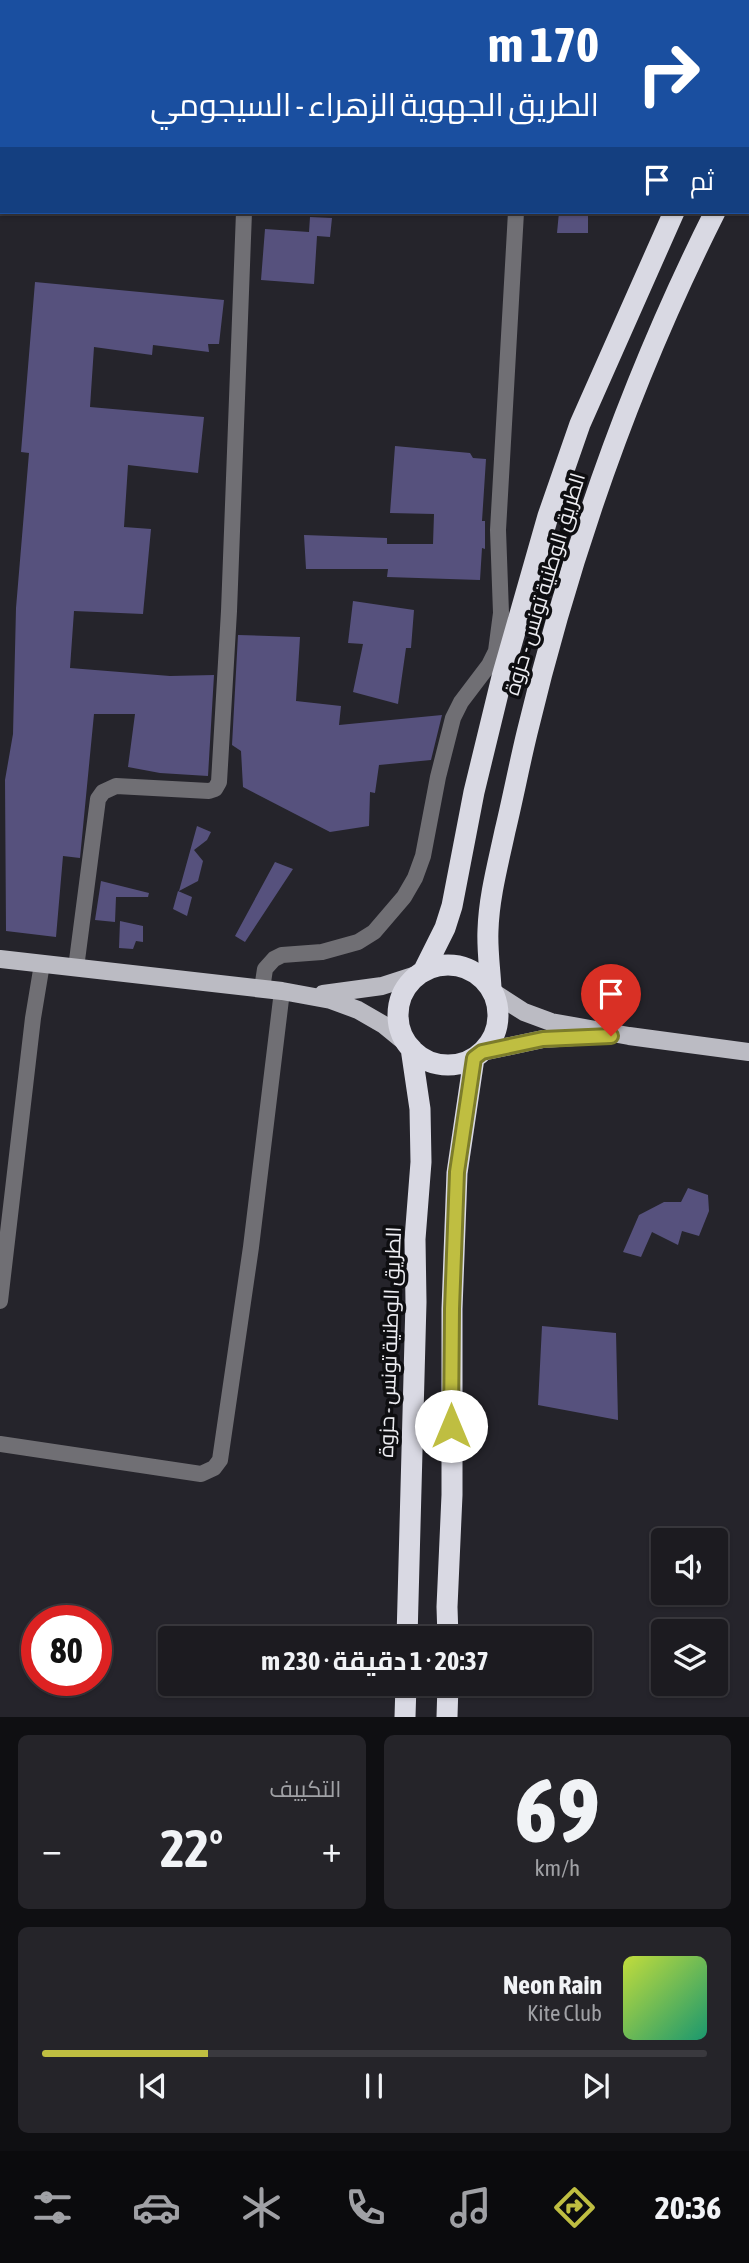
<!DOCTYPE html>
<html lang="ar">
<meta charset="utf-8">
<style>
:root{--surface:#1c1b20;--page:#252429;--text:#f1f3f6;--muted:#a0a1a5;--line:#3a393e;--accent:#bfbe41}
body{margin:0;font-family:"Asap Condensed",Cairo,sans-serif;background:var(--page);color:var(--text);direction:rtl;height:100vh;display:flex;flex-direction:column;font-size:26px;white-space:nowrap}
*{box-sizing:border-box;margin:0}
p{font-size:23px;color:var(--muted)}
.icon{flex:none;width:38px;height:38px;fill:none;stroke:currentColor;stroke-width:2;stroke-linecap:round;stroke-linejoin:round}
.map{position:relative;height:1717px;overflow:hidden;direction:ltr}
.sheet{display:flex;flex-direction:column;gap:18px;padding:18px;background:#0f0f12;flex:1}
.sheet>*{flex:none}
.guide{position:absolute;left:0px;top:0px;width:749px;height:214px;box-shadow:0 2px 5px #0004,0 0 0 2px var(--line);direction:rtl;background:#1a4fa0;color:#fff;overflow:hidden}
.controls{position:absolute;left:651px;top:1528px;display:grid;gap:14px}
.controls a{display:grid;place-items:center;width:77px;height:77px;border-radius:7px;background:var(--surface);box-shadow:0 2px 5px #0004,0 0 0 2px var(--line);font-size:35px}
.speed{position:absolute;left:21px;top:1605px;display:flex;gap:14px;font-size:35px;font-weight:700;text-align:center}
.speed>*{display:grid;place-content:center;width:91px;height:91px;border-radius:50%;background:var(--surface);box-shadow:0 2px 5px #0004,0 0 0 2px var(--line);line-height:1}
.speed .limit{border:10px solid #d22;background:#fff;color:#111}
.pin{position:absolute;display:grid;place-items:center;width:60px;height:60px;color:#fff;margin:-72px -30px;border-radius:50% 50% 50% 0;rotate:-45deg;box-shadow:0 0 7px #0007}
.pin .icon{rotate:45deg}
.me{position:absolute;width:77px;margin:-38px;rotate:0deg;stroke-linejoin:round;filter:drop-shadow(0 0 5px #0008)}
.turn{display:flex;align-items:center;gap:24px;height:147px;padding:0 35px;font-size:32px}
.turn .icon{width:91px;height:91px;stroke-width:2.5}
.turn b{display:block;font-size:49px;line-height:60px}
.then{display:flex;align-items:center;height:66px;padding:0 35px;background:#0003;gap:14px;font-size:26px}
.big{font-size:52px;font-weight:700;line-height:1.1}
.sheet .tile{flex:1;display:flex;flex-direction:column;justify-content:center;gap:10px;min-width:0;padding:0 24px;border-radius:10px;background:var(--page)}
.sheet .dial{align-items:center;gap:0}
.dial b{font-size:91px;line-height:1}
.song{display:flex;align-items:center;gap:21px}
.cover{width:84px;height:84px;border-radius:10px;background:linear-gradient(135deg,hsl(70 70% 55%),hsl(160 70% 35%))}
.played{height:7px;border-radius:4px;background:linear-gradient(90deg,var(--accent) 25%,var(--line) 25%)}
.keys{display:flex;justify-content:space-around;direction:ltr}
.heat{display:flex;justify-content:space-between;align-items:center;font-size:38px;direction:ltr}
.sheet .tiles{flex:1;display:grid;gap:18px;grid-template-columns:1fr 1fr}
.tile:last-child{grid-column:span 2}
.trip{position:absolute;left:158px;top:1626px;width:434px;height:70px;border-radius:7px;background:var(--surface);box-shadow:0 2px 5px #0004,0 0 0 2px var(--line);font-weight:700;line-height:70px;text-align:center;direction:rtl}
.tabs{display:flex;height:112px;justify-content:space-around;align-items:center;background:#0b0b0d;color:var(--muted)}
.tabs .icon{width:49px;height:49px}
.tabs .on{color:var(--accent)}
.tabs b{font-size:32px;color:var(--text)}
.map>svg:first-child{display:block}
</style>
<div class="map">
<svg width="749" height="1717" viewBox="0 0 749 1717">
<rect width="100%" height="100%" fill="#25242b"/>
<path fill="#56517d" d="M559 212H588V233H557Z
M310 217 332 218 330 237 317 236 314 284 261 280 265 229 309 232Z
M35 282 224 300 219 344H208L209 352 153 345 152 355 94 347 90 407 204 417 198 473 128 465 124 527 151 529 143 614 74 611 70 668 170 676 214 675 208 776 160 773 128 767 135 714H94L80 858 63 856 56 937 6 931 5 780 13 734 16 608 29 453 21 452Z
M395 446 470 453 473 458 486 459 482 521H485V549L482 548 480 580 387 577 388 569H306L304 535 387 538V544H433L434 514 390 513Z
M353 601 414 610 411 648H406L398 704 353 692 363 644 348 643Z
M238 635 300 637 296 701 341 706 339 725 442 715 431 760 379 765 375 793 370 792 369 826 330 832 243 787 241 751 232 745Z
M197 826 211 832 207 840 194 850 203 861 198 881 179 891Z
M275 862 293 869 245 942 235 936Z
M101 881 149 893 148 897H116L115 922 95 920Z
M178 891 192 897 187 916 173 909Z
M120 921 143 926V942L136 941 133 949 119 948Z
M688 1188 708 1195 709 1211 699 1236 682 1231 678 1245 652 1232 641 1257 623 1252 639 1215 664 1202H681Z
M542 1326 616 1333 618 1420 538 1405Z"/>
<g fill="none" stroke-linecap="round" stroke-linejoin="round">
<path stroke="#706f74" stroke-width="16" d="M525 2V0
M76 968 98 799 103 792 116 786 209 791 215 789 219 782 229 611 244 212
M262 989 265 969 274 959 282 955 322 952 358 942 374 932 404 897 415 878 423 856 438 777 453 718 461 702 489 665 496 651 501 613 498 530 516 212
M0 1301 33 1018 42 964
M0 1444 201 1474 214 1468 220 1460 251 1247 282 991"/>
<path stroke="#bbbbc3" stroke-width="18" d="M0 959 282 991 331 1000 358 1010 384 1025 406 1043
M493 992 524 1012 551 1022 629 1036 749 1052
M323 994 382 986 419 974
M482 1052 543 1039 590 1036"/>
<path stroke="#d9d9e3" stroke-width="21" d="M747 67 749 64
M747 148 749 145
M398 1015a50 50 0 1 1 100 0a50 50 0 1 1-100 0Z
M423 972 445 928 452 906 474 792 502 677 548 516 580 424 674 212
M491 988C490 969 487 949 488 930 489 897 498 864 505 831 513 798 519 766 527 733 570 553 632 377 715 212
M407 1638 416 1302 415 1239 421 1162 420 1109 411 1048
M448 1638 447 1607 452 1495V1309L457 1173 474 1058
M405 1717 406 1684
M447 1717 448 1684"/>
</g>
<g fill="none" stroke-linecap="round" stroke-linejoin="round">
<defs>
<path id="route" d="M451 1426 452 1309 457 1172 474 1058 482 1052 543 1039 611 1036"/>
</defs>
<use href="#route" stroke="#7c7c2a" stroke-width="18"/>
<use href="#route" stroke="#bfbe41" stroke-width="12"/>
</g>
<g text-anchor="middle" stroke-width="7" stroke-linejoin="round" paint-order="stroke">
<g font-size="21" fill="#ececf1" stroke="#0e0e11">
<text transform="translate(545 584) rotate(-73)" y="7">الطريق الوطنية تونس - حزوة</text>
<text transform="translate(390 1342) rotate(-88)" y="7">الطريق الوطنية تونس - حزوة</text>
</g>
</g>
</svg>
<div class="controls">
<a><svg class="icon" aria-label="sound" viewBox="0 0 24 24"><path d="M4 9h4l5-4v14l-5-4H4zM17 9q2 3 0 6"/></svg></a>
<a><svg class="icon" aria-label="layers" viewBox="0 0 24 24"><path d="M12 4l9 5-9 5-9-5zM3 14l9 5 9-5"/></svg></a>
</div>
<div class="speed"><div class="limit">80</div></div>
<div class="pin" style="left:611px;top:1036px;background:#d93025"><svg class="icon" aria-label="arrive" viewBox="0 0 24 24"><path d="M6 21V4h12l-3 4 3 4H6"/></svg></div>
<svg class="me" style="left:451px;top:1426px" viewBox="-20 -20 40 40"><circle r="19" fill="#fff"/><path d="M0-13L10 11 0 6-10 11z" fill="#bfbe41"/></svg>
<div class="trip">20:37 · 1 دقيقة · 230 m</div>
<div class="guide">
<div class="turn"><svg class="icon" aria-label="right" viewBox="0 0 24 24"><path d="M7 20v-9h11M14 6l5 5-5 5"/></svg><div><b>170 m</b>الطريق الجهوية الزهراء - السيجومي</div></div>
<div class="then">ثم<svg class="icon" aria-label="arrive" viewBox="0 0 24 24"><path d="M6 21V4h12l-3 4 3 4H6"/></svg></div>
</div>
</div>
<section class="sheet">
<div class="tiles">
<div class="tile dial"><b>69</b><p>km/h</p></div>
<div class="tile"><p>التكييف</p>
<div class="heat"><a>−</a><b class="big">22°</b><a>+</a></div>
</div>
<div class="tile">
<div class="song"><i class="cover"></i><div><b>Neon Rain</b><p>Kite Club</p></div></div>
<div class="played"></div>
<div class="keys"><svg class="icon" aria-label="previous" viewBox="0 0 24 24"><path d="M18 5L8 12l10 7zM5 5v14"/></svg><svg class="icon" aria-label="pause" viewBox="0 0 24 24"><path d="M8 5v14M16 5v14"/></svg><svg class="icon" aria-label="next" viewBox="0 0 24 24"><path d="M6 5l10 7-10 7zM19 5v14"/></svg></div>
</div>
</div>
</section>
<nav class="tabs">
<b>20:36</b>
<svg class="icon on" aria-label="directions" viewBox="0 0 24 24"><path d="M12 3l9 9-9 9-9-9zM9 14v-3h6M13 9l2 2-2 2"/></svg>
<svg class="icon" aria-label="music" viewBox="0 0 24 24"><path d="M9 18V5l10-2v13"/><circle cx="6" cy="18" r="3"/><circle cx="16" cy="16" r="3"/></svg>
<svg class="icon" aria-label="phone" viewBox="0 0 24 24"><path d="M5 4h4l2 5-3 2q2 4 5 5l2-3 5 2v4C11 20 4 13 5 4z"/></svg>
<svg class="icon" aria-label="climate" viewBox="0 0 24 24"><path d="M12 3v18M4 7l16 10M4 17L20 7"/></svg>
<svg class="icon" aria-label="car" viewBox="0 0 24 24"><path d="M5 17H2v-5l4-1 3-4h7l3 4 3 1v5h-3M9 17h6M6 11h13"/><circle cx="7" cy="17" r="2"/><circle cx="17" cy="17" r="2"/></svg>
<svg class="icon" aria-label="filters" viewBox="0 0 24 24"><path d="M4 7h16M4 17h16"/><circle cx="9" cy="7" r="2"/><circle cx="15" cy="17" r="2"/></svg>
</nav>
